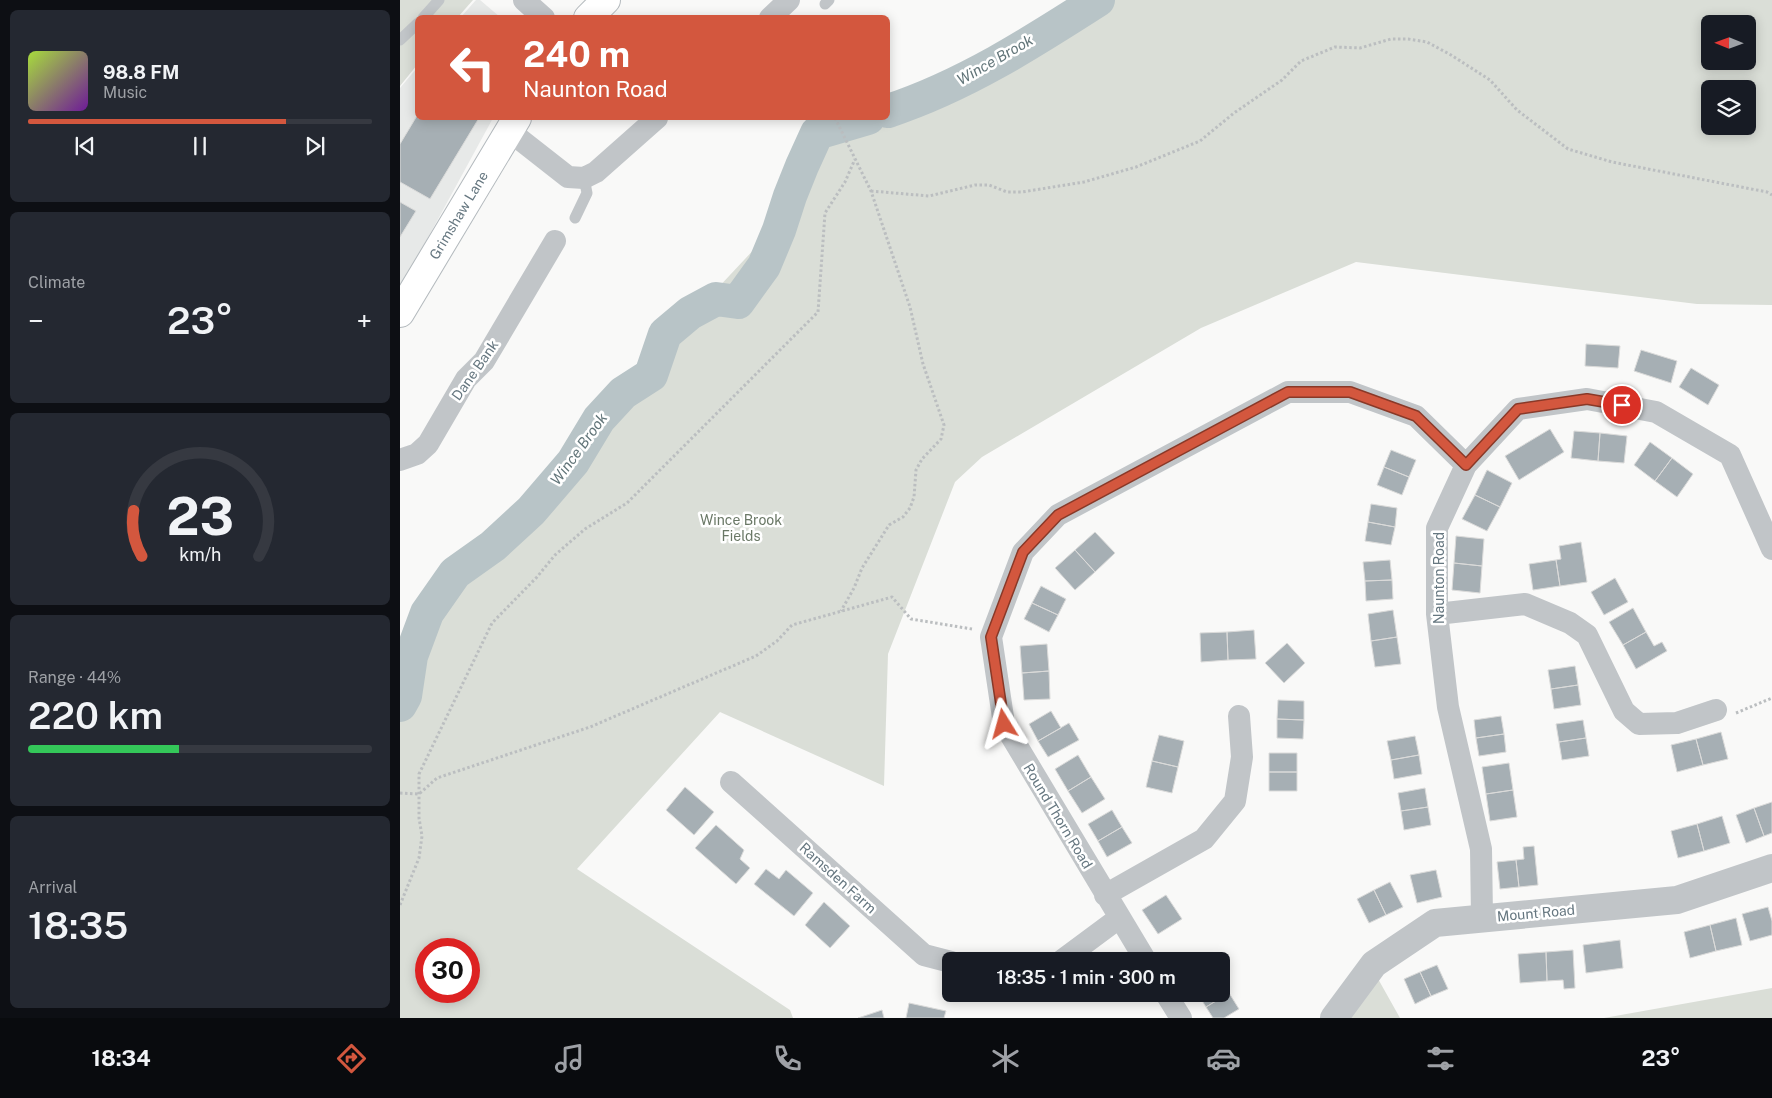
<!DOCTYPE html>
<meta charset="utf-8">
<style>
:root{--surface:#171b24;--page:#242831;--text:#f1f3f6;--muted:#9ea1a6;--line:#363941;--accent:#d3573e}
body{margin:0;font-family:"Public Sans",sans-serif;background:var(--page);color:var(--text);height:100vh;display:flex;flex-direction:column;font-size:19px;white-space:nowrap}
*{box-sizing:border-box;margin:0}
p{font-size:16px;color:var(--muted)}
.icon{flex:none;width:28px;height:28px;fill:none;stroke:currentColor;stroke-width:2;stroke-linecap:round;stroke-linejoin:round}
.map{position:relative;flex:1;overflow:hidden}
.panel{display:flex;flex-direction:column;gap:10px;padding:10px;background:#0d0f14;width:400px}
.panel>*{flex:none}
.hud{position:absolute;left:15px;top:15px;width:475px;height:105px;border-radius:8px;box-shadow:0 2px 12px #0003;background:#d3573e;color:#fff;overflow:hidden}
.needle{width:32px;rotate:271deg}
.controls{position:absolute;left:1301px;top:15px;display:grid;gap:10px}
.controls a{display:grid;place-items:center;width:55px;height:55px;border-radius:8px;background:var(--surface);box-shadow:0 2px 12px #0003;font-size:25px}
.speed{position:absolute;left:15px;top:938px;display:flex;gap:10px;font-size:25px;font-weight:700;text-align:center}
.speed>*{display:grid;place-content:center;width:65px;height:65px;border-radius:50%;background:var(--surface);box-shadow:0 2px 12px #0003;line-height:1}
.speed .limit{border:8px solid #d22;background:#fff;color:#111}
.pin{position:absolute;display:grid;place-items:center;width:42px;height:42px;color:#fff;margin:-21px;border:2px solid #fff;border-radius:50%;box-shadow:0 1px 5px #0007}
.me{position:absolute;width:55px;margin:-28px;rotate:352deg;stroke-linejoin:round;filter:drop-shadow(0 0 4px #0008)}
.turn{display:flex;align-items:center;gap:18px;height:105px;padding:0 25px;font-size:22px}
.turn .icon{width:65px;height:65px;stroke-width:2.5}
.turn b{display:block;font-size:35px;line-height:42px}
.big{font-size:38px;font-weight:600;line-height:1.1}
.panel .tile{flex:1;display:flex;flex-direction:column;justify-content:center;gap:8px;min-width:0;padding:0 18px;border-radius:8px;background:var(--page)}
.panel .dial{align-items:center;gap:0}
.dial svg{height:130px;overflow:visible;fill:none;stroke:var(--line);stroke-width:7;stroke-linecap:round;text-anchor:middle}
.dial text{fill:var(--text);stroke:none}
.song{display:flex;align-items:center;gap:15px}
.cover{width:60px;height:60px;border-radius:8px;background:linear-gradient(135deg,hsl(80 70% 55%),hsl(280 70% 35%))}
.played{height:5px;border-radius:2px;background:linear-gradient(90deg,var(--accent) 75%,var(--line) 75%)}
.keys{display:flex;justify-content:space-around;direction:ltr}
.heat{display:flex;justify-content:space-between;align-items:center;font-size:28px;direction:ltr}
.charge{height:8px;border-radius:4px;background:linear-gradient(90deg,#34c759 44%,var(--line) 0)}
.trip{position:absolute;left:542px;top:952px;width:288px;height:50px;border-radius:8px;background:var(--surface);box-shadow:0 2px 12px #0003;font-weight:600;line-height:50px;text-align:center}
.menu{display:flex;height:80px;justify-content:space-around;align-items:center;background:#090b0e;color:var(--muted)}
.menu .icon{width:35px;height:35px}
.menu .selected{color:var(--accent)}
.menu b{font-size:22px;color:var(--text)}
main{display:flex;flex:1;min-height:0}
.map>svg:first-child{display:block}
</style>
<main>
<section class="panel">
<div class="tile">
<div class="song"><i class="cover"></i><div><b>98.8 FM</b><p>Music</p></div></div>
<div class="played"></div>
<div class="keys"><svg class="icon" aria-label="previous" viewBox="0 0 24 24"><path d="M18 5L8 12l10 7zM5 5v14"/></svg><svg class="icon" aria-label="pause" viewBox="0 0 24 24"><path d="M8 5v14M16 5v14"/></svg><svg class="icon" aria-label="next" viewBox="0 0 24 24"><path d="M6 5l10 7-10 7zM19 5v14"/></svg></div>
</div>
<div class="tile"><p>Climate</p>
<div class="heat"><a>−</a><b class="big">23°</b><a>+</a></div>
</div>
<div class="tile dial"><svg viewBox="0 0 100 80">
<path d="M14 69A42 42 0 1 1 86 69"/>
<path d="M14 69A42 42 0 0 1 9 41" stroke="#d3573e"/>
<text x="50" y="56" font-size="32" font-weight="700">23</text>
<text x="50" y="72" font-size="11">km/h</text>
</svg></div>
<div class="tile"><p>Range · 44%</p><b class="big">220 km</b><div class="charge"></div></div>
<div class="tile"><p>Arrival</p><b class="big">18:35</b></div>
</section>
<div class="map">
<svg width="1372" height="1018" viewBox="0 0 1372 1018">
<rect width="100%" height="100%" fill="#f9f9f8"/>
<path fill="#e7e9e8" d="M76 0H80L100 17H61Z
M17 68 18 118H93L0 289V88Z"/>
<path fill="#daded7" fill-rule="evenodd" d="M0 0H73L58 17 18 18 17 65 0 86Z
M689 0H1372V305L1297 304 956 262 801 328 582 457 555 482 488 654 484 786 320 712 177 869 390 1010 393 1018H0V665L7 628 39 581 115 514 169 459 195 416 225 383 247 371 261 329 287 306 315 291 359 244 408 127 417 118H488V99L538 80 611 44ZM1310 24H1348V61H1310ZM1310 89H1348V126H1310ZM26 949H69V991H26Z
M977 977 1000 1018H942Z
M1372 988V1018H1204Z"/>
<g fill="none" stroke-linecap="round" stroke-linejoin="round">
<path stroke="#b8c4c7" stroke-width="34" d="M488 111C564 86 631 43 698 0
M0 705 5 696 11 656 27 613 55 573 93 546 131 511 173 462 199 419 223 393 251 375 265 334 290 313 316 299 338 302 364 266 379 230 390 196 402 166 417 133 468 118"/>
</g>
<path fill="#a6afb4" stroke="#dbdbda" d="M18 114V118H79L30 199 0 182V144Z
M0 202 16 211 0 237Z
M1186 344 1220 346 1218 368 1185 366Z
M1241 350 1277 361 1271 383 1234 371Z
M1291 368 1319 385 1308 405 1279 387Z
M1150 429 1164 452 1119 480 1105 456Z
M1174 431 1200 433 1198 461 1171 458Z
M1200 433 1227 436 1224 463 1198 461Z
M1250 442 1272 458 1255 481 1234 465Z
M991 450 1016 460 1009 477 984 467Z
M1272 458 1293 474 1277 497 1255 481Z
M984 467 1009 477 1002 495 977 485Z
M1087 470 1112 483 1100 507 1075 495Z
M1075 495 1100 507 1087 531 1062 519Z
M971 504 997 508 995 527 968 522Z
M968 522 995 527 991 545 965 541Z
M695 532 715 553 695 572 675 550Z
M1056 536 1084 539 1082 566 1054 563Z
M1181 542 1187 582 1160 586 1156 560 1161 559 1159 546Z
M675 550 695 572 675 590 655 568Z
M990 560 992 580 965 581 963 562Z
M1156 560 1160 586 1133 590 1129 564Z
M1054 563 1082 566 1080 593 1052 590Z
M1215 578 1228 602 1204 615 1191 592Z
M992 580 993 599 966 601 965 581Z
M641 586 666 599 658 615 632 603Z
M632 603 658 615 649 632 624 619Z
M1233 608 1246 632 1223 645 1209 622Z
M993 610 997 637 971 641 968 614Z
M854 630 856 659 828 660 827 632Z
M827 632 828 660 801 662 800 633Z
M1246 632 1254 646 1262 642 1267 651 1236 669 1223 645Z
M997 637 1001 664 975 667 971 641Z
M887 643 905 663 884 683 865 663Z
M647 644 649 671 622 673 620 646Z
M1175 666 1178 685 1151 689 1148 670Z
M649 671 650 699 624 700 622 673Z
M1178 685 1181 705 1154 709 1151 689Z
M878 700 904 701V720L877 719Z
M651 711 661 728 638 741 629 724Z
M1101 716 1104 734 1076 738 1074 720Z
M877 719 904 720 903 739 877 738Z
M1183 720 1186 738 1159 742 1156 724Z
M669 723 679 740 648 757 638 741Z
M1321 732 1328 759 1303 765 1296 739Z
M1104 734 1106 752 1079 756 1076 738Z
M759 735 784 741 778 767 752 761Z
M1015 736 1019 755 991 760 987 741Z
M1186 738 1189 756 1162 760 1159 742Z
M1296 739 1303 765 1277 772 1271 745Z
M869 753H897V772H869Z
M678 755 691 777 668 791 655 769Z
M1019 755 1022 774 994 779 991 760Z
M752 761 778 767 772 793 746 787Z
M1109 763 1113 790 1086 794 1082 767Z
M869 772H897V791H869Z
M691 777 705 799 682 813 668 791Z
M285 787 314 812 294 835 266 810Z
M1025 788 1028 807 1001 811 998 793Z
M1113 790 1117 817 1090 821 1086 794Z
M1372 802V833L1364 836 1354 808Z
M1028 807 1031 825 1004 830 1001 811Z
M1354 808 1364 836 1346 843 1336 815Z
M712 810 722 827 698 841 688 824Z
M1322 816 1330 843 1304 851 1297 824Z
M1297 824 1304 851 1278 858 1271 831Z
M316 825 344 850 340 859 350 868 336 884 295 848Z
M722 827 732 843 707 857 698 841Z
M1134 846 1138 885 1119 887 1116 860 1124 859 1123 847Z
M1116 860 1119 887 1100 889 1097 862Z
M366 869 379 879 386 870 413 893 394 916 354 884Z
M1036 870 1042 897 1017 903 1010 875Z
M990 882 1003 907 986 915 974 890Z
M974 890 986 915 969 923 957 899Z
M766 895 782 919 758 934 742 910Z
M424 902 450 926 430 948 405 925Z
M1368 907 1372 921V935L1350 941 1342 914Z
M1336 918 1342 945 1316 951 1310 925Z
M1310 925 1316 951 1290 958 1284 932Z
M1220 940 1223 968 1186 973 1183 945Z
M1173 950 1175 988 1164 989 1163 980 1147 981 1146 952Z
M1146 952 1147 981 1120 983 1118 954Z
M1037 965 1048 989 1031 996 1020 972Z
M1020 972 1031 996 1015 1004 1004 979Z
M821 981 829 993 806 1007 798 994H821Z
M829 993 839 1009 824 1018H813L806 1007Z
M509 1003 546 1011 544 1018H506Z
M482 1010 484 1018H458Z"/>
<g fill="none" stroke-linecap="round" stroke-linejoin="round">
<defs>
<g id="secondary">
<path d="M188 18 206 0"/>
<path id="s1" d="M0 313 117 118"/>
</g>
</defs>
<use href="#secondary" stroke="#b3b9bd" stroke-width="30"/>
<path stroke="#bbbec0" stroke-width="3" stroke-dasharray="2.5 2.5" stroke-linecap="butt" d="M435 118 471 191 510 307 523 364 544 425 541 439 522 459 516 470 514 497 510 508 503 517 489 525 462 568 454 588 441 611
M471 191 529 196 575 185H589L607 192H622L684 182 736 167 800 141 834 113 882 80 901 61 935 47 960 48 991 39H1008L1027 42 1051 55 1090 80 1117 110 1168 149 1212 162 1367 192 1372 195
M1336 713 1372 698
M0 793 19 794 37 778 190 727 356 656 377 641 392 625 492 597 511 619 572 629
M0 905 19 858 22 836 19 818V774L92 623 137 577 155 555 185 529 227 503 418 312 425 213 445 182 455 159"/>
<path stroke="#c1c5c8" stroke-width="11" d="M425 4 429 0
M23 18 39 0
M0 40 18 23
M175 218 187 193 184 178"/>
<path stroke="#c1c5c8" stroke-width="22" d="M124 0 144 18
M370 18 389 0
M108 130 168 177 184 178 196 172 257 118
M0 460 17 454 28 444 66 379 84 361 155 241
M1037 614 1125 604 1170 623 1187 635 1224 711 1239 724 1277 723 1316 710
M331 782 524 955 551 962
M705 895 804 839 835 801 842 757 839 716
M1082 917 1081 849 1048 707 1037 614V528L1066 465 1118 409 1187 399 1256 412 1330 455 1372 549
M661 961 719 918
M746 961 604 724 591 637 623 552 658 515 888 392H950L1016 416 1066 465
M766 994 781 1018"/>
<path stroke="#c1c5c8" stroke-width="28" d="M934 1018 974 964 1035 923 1277 900 1372 868"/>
<use href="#secondary" stroke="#fff" stroke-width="28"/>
</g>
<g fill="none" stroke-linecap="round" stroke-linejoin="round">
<defs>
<path id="route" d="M604 724 591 637 623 552 658 515 888 392H950L1016 416 1066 465 1118 409 1187 399 1222 405"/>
</defs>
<use href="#route" stroke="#893928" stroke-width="12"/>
<use href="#route" stroke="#d3573e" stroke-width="9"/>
</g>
<g text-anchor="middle" stroke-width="5" stroke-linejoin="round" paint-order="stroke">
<g font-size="14" fill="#667780" stroke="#fff">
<text dy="5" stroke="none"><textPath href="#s1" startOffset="114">Grimshaw Lane</textPath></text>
<text transform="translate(75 370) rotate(-55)" y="5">Dane Bank</text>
<text transform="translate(1039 578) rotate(-90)" y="5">Naunton Road</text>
<text transform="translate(658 816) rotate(59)" y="5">Round Thorn Road</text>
<text transform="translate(438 878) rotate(42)" y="5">Ramsden Farm</text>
<text transform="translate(1136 913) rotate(-5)" y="5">Mount Road</text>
</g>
<g font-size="14" fill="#6a7866" stroke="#fff">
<text x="341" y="525">Wince Brook<tspan x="341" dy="16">Fields</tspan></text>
</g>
<g font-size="15" font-style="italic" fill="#627579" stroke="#fff">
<text transform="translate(595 60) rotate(-30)" y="5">Wince Brook</text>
<text transform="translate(179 449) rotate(-54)" y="5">Wince Brook</text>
</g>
</g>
</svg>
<div class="controls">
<a><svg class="needle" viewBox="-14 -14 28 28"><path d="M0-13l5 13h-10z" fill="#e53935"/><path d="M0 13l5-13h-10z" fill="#9ea1a6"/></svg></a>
<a><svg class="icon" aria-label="layers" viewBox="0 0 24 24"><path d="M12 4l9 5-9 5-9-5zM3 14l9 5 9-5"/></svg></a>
</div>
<div class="speed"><div class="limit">30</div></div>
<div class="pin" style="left:1222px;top:405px;background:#d93025"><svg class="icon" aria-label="arrive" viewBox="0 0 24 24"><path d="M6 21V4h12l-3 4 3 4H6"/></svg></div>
<svg class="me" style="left:604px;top:724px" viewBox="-20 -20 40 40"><path d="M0-17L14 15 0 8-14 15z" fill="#d3573e" stroke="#fff" stroke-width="4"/></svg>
<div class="trip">18:35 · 1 min · 300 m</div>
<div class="hud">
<div class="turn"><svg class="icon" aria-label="left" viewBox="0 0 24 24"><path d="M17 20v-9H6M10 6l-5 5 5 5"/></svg><div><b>240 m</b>Naunton Road</div></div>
</div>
</div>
</main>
<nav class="menu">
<b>18:34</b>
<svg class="icon selected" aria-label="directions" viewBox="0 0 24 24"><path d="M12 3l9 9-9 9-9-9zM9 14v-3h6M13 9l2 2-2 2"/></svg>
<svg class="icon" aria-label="music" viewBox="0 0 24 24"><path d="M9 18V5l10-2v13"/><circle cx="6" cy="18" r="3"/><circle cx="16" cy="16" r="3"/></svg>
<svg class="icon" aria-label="phone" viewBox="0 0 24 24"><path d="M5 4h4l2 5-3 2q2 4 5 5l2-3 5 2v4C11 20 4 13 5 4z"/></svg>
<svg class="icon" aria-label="climate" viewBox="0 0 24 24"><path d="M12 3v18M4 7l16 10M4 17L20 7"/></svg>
<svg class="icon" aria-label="car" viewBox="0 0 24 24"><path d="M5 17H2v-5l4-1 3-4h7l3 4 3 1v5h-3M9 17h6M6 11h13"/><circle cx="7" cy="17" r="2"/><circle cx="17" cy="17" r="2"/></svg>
<svg class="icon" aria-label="filters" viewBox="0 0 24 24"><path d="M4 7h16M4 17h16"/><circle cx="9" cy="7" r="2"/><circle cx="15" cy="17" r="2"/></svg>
<b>23°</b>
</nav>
